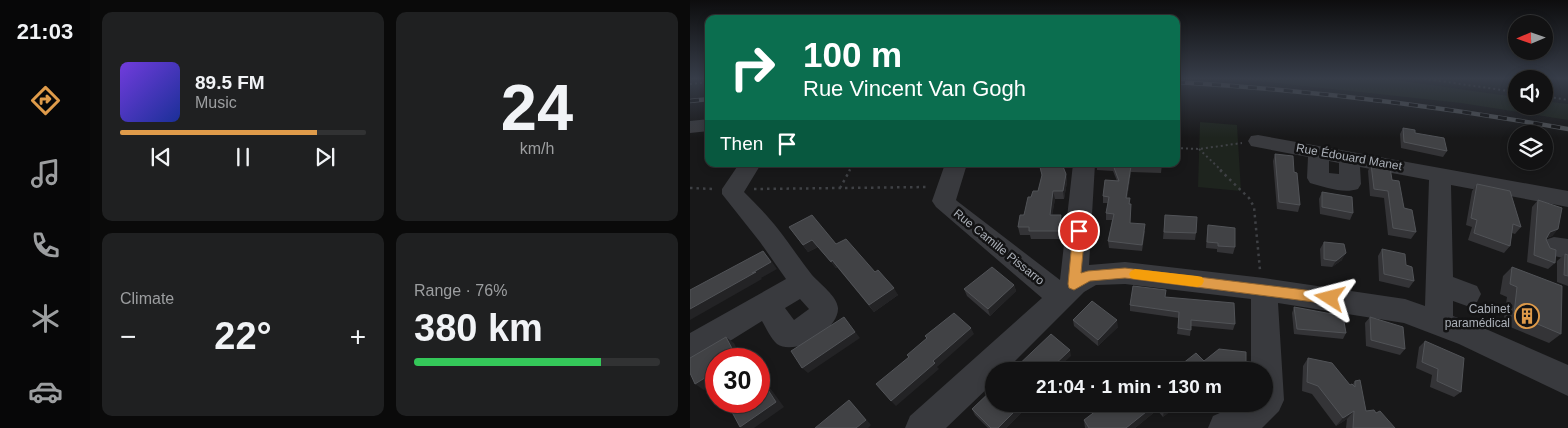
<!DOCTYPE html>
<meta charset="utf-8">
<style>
:root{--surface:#121213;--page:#1f2021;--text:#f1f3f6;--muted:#9c9ea0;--line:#313233;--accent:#df9b4a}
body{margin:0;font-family:Arial,sans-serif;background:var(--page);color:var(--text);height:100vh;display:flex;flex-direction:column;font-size:19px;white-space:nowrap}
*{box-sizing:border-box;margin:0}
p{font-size:16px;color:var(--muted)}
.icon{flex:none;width:28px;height:28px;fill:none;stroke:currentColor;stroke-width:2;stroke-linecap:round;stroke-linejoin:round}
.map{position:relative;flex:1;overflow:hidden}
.drawer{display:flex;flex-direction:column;gap:12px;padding:12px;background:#0a0a0a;width:600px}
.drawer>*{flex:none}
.banner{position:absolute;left:15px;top:15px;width:475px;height:152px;border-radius:10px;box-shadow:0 2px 8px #0003,0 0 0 1px var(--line);background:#0b6e4f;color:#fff;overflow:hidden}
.needle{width:32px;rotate:268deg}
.fabs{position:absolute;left:818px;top:15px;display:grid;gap:10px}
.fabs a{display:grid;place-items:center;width:45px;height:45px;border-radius:50%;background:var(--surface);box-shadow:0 2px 8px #0003,0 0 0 1px var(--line);font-size:25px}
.speed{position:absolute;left:15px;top:348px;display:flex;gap:10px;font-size:25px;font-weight:700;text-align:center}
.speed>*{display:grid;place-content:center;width:65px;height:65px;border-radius:50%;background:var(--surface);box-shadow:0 2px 8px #0003,0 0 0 1px var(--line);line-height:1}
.speed .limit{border:8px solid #d22;background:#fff;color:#111}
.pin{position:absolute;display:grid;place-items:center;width:42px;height:42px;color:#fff;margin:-21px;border:2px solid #fff;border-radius:50%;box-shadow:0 1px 5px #0007}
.me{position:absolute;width:55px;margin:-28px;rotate:279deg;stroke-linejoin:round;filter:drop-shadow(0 0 4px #0008)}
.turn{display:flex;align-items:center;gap:18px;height:105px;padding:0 15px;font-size:22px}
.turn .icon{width:65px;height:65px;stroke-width:2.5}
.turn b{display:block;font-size:35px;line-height:42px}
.then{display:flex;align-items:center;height:48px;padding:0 15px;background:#0003;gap:10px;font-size:19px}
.big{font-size:38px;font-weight:800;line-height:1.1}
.drawer .tile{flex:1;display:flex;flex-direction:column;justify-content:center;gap:8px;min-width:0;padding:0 18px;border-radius:10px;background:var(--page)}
.drawer .dial{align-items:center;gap:0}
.dial b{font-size:65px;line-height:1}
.song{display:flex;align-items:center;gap:15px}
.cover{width:60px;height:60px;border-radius:8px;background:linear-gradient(135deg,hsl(260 70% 55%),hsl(230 70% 35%))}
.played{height:5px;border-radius:2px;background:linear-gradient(90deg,var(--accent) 80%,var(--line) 80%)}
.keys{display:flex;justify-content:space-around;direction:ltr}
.heat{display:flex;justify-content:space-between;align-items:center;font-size:28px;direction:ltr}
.charge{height:8px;border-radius:4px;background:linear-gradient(90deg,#34c759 76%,var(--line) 0)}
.drawer .tiles{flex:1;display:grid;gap:12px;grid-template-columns:repeat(2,1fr)}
.trip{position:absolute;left:295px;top:362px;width:288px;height:50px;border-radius:25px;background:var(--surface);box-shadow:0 2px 8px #0003,0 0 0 1px var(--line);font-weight:800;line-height:50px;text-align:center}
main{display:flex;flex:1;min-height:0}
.dock{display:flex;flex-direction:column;width:90px;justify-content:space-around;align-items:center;background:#070708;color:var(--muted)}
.dock .icon{width:35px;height:35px}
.dock .selected{color:var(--accent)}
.dock b{font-size:22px;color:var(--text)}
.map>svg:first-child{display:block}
</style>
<main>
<nav class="dock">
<b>21:03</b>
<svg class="icon selected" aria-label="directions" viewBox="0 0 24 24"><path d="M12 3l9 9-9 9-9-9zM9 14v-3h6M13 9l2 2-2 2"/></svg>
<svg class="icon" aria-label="music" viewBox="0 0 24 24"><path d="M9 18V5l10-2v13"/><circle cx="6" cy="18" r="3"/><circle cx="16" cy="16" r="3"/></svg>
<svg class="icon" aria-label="phone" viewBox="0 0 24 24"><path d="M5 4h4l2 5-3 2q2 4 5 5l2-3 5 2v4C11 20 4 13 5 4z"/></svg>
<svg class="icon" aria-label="climate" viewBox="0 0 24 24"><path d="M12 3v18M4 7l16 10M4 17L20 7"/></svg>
<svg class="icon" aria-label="car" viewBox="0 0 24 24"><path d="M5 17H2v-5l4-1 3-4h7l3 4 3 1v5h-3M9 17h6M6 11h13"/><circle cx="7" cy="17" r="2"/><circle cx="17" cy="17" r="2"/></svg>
</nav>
<section class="drawer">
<div class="tiles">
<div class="tile">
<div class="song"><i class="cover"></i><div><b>89.5 FM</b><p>Music</p></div></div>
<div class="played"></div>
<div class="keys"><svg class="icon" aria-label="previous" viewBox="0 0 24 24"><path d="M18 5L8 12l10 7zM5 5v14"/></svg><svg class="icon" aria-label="pause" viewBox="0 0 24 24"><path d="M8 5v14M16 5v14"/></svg><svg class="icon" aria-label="next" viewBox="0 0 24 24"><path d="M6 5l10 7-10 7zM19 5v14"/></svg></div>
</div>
<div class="tile dial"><b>24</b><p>km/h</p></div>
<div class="tile"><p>Climate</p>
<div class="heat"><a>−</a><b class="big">22°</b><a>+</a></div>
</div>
<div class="tile"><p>Range · 76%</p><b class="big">380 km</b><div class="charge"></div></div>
</div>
</section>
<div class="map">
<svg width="878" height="428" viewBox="0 0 878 428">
<rect width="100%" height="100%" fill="#181819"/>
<path fill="#1e241e" d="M540 78H691L826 97V106H854V101L878 104V120L771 103Z
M510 122 547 125 551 191 508 187Z"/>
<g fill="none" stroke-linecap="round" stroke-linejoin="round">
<path stroke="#3f4145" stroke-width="2" stroke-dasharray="2 3" stroke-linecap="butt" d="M729 78 826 92
M0 84 19 82
M854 96 878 100
M486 148 509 149 552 143
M509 149 532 171
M159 171 163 164"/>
<path stroke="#3f4145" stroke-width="2.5" stroke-dasharray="2.5 4" stroke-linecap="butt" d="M530 170 559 198 564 207 570 270
M0 188 24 189
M150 188 160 170
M64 189 239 187"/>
<path fill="#393a3e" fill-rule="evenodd" d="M19 119V131L0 133V121Z
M568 135 878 191V207L761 185 763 277 787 286 791 294 787 302 777 306 763 301V316L789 326 878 365V396L769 344 714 323 588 303 594 400 589 411 572 428H518L523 416 550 404H574V371H561V299L435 284 406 285 394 292 315 371H304V382L256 428H215L220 416 352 298 246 207 242 201 255 164H277L266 200 267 201 370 280 383 164H405L399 265 435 262 574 278 715 299 735 306 739 180 670 167 671 184 668 189C653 194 635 187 620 183L617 178 618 157 561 146 558 141 561 136ZM639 161 649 163V174L639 173Z
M49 164H71L54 192C66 204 78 216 88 229 100 244 110 260 122 275 130 284 147 296 148 308 149 329 106 357 87 344 81 339 76 328 72 321L11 359 0 363V333L96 279 70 242 32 194V189ZM110 299 119 309 104 320 95 308Z
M864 237 878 239V259L855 254 851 247 855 240Z"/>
<defs>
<path id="rail" d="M486 82C618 90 748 106 878 129
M0 101 19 99"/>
</defs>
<use href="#rail" stroke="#4c4f53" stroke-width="4.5"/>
<use href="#rail" stroke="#131314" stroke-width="3" stroke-dasharray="9" stroke-linecap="butt"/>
</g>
<path fill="#343437" d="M713 128 725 133 757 151 753 157 711 148 710 134Z
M585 154 604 172 610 205 608 212 587 209 583 161Z
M349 164H372L376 174 377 182 374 199H365L362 215H371L372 223 370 239H341L340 235H330L328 227 341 197 348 191 352 177Z
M407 164H472L471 173 441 172 437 198 440 204H441L440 223 455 231 452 251 419 248 418 241 422 220H416V213L418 203H413V196L427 181 423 171 407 170Z
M681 164 702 180 714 208 726 232 721 239 698 235 694 198 680 196 678 171Z
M787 184 831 227 825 234 822 233 820 246 814 253 778 240 782 227 776 225 782 191Z
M632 192 663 213 660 220 630 214 629 199Z
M848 200 868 229 862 236 857 238 856 239 865 263 858 269 837 262 842 207Z
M475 215 506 233 505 240 473 239Z
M518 225 545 247 543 254 527 252V249L516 248 517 232Z
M99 227 146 244 185 272 208 295 184 312 147 267 146 268 128 247 118 252Z
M634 242 652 260 642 267 631 266 630 249Z
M692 249 716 265 724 281 719 288 689 281 688 256Z
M875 254 878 255V286L867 282V261Z
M822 267 871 334 859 343 813 324 817 297 810 294 813 276Z
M324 285 326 291 300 316 277 296 274 289Z
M476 297 545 324 543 330 501 326 500 336 487 334 489 318 440 311V305Z
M604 307 656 333 653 339 604 334 602 313Z
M680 317 715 349 710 355 676 346 675 323Z
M383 320 428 327 408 346 384 326Z
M735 341 771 392 764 397 740 387 742 375 726 368 729 347Z
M618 358 660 385 663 384 665 381 676 411 686 413 705 428H656L657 419 646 426 622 394 612 391 613 366Z
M340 404 316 428H298L285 415 282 409Z
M415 404H489L473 417 467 410 445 428H395L394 420Z"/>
<path fill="#232325" d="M441 166V172L436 205V198Z
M376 174 377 182 374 199 373 191Z
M363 191 365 199 361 223 360 215Z
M371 215 372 223 370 239 369 231Z
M868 229 862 236 853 239 860 232Z
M122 240 128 247 118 252 113 245Z
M73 251 79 258 87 269 71 278 72 279 0 320V309L62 273Z
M656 253 652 260 642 267 646 261Z
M142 260 147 267 146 268 141 262Z
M324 285 326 291 300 316 298 309Z
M204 288 208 295 184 312 179 305Z
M154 317 170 338 118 373 112 368Z
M427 320 428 327 408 346V340Z
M281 328 284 334 247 367 249 369 206 406 201 401 243 361Z
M36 337 44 343 52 359H46Z
M380 350 381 356 365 371H358Z
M26 371V382L14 390 5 384Z
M69 376 75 381 94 407 64 428H51L50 427Z
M159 400 165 406 181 425 178 428H166Z
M332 404H340L316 428H308Z
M466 404H467V410L445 428H436Z
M481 404H489L473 417 474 410Z
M664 411 657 419 646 426 653 418Z"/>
<path fill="#414245" stroke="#515357" d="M713 128 725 130V133L754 138 757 151 714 142Z
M585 154 603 156 604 172 607 173 610 205 589 202Z
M351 164H372L376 174 373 191H363L360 215H371L369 231H339V227H328L330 215H334L338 197H341L343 191H348L352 175 350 167 352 166Z
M411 164H472V166H441L436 198H440L439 204H441L440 223 455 224 452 245 418 241 424 214 416 213 419 197 413 196 415 180 429 181 423 165Z
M681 164 700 167 702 180 709 181 714 208 722 210 726 232 703 228 698 191 684 189Z
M787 184 820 191 831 227 823 224 820 246 784 233 787 220 781 218Z
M632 192 662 197 663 213 632 207Z
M848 200 872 208 868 229 860 232 856 239 860 248 866 250 865 263 844 255Z
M122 215 146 244 156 239 185 272 188 270 204 288 179 305 142 260 141 262 122 240 113 245 99 227Z
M475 215 507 217 506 233 474 232Z
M518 225 545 228V247L528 246V243L517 242Z
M634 242 654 244 656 253 646 261 634 259Z
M692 249 715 254 716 265 722 267 724 281 694 274Z
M73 251 81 262 62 273 66 272 0 309V290Z
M875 254 878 255V276L874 275Z
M302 267 324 285 298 309 274 289Z
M822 267 872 286 871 334 824 314 827 287 820 284Z
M443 286 476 290 475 297 544 303 545 324 501 320V330L488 328 489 312 440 305Z
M402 301 427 320 408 340 383 320Z
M604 307 653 316 656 333 607 329Z
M264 313 281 328 243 361 245 363 201 401 186 384 219 357 217 355 237 338 235 336Z
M154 317 165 332 112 368 101 351Z
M680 317 713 327 715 349 681 340Z
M361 334 380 350 358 371H322Z
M36 337 47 358 46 359H26V371L5 384 0 373V358Z
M735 341 774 358 771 392 747 381 748 369 732 362Z
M529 349 556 352V371H483L506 353 514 361Z
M618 358 642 363 660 385 662 384 665 387V381L670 380 676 411 684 410 686 413 690 411 705 428H663L664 411 653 418 628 386 617 382Z
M477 366 482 371H471Z
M69 376 86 402 50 427 36 401H69Z
M304 388V404H332L308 428H301L282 409Z
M159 400 176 420 166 428H125Z
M415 404H466L436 428H399L394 420Z
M469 404H481L474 410Z"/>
<linearGradient id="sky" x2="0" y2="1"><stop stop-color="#0d0d0e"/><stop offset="0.57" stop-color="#373d49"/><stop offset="1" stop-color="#373d49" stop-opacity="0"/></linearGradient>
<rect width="878" height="138" fill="url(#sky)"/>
<path fill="#df9b4a" stroke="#916530" d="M389 227 395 231 391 273 398 271 435 268 640 293 645 294 647 298 645 302 640 304 435 278 400 281 384 290 379 288 378 284 383 231Z"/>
<path fill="#f59e0b" d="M445 269 507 276 512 277 514 281 512 285 507 287 445 279 441 278 439 274 441 271Z"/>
<defs>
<symbol id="building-ring" viewBox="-11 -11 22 22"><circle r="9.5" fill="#131314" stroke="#df9b4a" stroke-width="1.5"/><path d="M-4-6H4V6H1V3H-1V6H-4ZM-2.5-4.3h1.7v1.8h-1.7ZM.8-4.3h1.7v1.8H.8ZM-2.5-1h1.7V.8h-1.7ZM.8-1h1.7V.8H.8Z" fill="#df9b4a"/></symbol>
</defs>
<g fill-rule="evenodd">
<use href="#building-ring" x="823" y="302" width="28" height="28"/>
</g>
<g text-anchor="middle" stroke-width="5" stroke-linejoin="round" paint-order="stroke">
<g font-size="12" fill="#abb0b8" stroke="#131314">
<text transform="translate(659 157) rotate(10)" y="4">Rue Édouard Manet</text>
<text transform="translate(309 247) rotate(39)" y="4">Rue Camille Pissarro</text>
</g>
<g font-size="12" fill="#abb0b8" stroke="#131314" text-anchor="end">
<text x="820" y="313">Cabinet<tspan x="820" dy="14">paramédical</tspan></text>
</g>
</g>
</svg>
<div class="fabs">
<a><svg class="needle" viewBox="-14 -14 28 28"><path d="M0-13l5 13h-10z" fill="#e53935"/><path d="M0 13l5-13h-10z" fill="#9c9ea0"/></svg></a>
<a><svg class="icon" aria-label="sound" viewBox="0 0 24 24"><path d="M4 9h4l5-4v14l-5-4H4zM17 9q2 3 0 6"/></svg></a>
<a><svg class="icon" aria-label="layers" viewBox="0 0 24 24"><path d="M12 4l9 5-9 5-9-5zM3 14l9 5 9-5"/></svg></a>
</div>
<div class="speed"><div class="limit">30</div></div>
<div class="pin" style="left:389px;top:231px;background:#d93025"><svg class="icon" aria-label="arrive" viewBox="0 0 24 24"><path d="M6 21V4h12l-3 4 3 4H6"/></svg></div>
<svg class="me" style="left:640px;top:298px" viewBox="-20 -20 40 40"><path d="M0-17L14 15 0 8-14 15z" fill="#df9b4a" stroke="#fff" stroke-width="4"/></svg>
<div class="trip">21:04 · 1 min · 130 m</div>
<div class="banner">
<div class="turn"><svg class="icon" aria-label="right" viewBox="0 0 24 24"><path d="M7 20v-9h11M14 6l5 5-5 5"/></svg><div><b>100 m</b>Rue Vincent Van Gogh</div></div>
<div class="then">Then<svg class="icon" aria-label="arrive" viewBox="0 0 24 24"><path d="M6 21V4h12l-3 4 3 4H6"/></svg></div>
</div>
</div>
</main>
